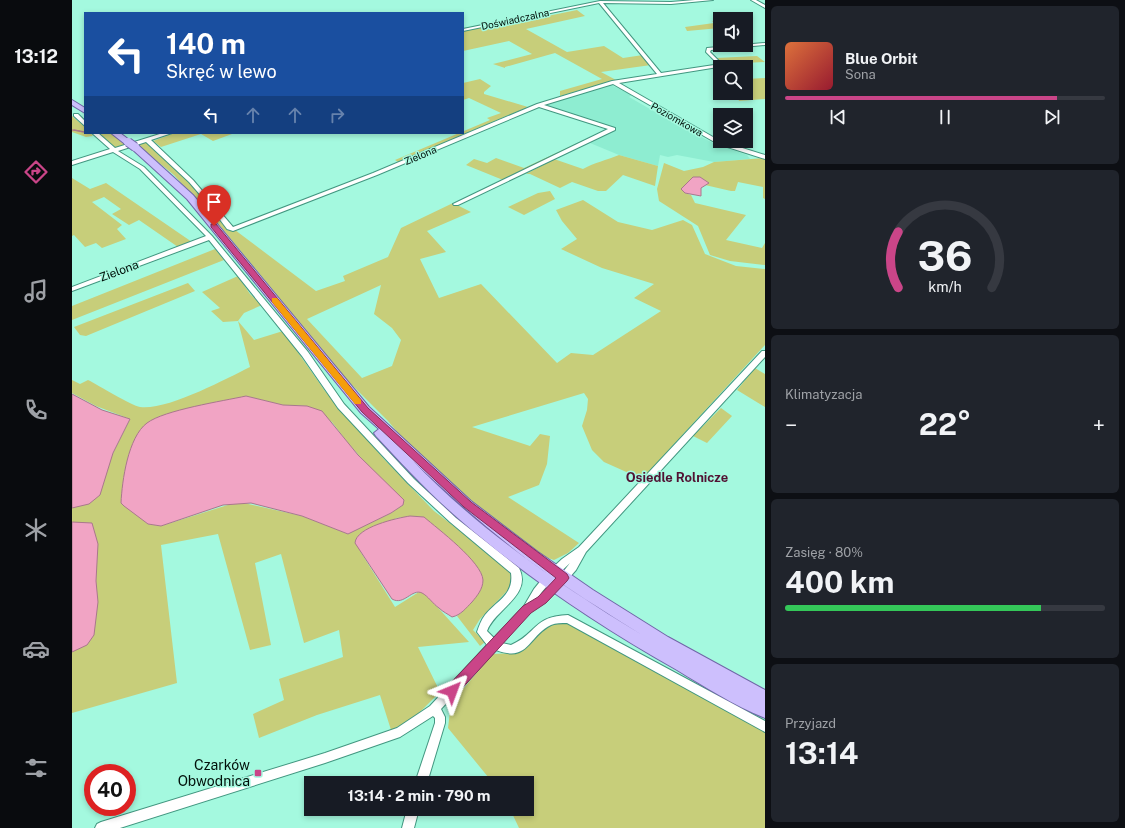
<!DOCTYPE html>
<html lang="pl">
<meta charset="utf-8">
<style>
:root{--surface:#171b24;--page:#20242c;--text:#f1f3f6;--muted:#9ea1a6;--line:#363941;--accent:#ca4588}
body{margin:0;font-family:"Public Sans",sans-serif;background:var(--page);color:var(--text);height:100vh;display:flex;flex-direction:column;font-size:15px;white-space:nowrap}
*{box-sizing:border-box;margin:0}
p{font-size:13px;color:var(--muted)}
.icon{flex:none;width:22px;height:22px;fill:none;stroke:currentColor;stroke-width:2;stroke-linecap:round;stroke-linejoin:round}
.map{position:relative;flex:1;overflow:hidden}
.side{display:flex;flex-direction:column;gap:6px;padding:6px;background:#0d0f14;width:360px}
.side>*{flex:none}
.guide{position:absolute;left:12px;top:12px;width:380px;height:122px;border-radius:0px;box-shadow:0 2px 6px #0003;background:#1a4fa0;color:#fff;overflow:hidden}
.tools{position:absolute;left:641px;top:12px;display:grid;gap:8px}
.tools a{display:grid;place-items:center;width:40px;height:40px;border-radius:0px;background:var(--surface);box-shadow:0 2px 6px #0003;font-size:20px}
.speed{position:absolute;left:12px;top:764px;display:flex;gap:8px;font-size:20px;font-weight:700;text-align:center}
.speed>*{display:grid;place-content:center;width:52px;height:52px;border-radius:50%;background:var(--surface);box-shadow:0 2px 6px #0003;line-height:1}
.speed .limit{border:6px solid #d22;background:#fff;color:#111}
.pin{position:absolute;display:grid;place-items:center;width:34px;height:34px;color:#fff;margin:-41px -17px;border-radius:50% 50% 50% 0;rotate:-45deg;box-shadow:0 0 4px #0007}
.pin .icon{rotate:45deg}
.me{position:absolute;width:44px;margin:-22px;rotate:44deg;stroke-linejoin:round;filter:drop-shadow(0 0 3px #0008)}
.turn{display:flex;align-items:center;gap:14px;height:84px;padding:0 16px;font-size:18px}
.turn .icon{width:52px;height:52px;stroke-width:2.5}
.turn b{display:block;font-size:28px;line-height:34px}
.lanes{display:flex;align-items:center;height:38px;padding:0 16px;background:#0003;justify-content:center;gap:20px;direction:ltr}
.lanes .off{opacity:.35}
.big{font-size:30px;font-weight:700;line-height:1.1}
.side .card{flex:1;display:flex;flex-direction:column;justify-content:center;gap:6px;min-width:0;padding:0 14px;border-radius:6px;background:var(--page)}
.side .dial{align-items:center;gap:0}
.dial svg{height:104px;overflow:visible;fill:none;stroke:var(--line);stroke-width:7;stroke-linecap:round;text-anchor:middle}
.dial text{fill:var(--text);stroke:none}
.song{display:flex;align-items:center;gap:12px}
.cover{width:48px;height:48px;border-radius:6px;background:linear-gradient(135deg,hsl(20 70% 55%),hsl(350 70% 35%))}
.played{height:4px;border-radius:2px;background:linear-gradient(90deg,var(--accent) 85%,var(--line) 85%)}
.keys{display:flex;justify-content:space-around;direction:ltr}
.heat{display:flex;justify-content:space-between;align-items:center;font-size:22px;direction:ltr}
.charge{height:6px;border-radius:3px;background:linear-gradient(90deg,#34c759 80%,var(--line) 0)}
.trip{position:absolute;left:232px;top:776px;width:230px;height:40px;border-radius:0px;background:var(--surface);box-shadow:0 2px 6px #0003;font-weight:700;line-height:40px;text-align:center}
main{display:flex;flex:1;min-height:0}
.tabs{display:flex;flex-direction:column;width:72px;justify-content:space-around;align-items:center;background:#090b0e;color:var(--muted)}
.tabs .icon{width:28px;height:28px}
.tabs .on{color:var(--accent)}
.tabs b{font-size:18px;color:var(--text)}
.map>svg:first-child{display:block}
</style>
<main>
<nav class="tabs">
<b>13:12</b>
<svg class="icon on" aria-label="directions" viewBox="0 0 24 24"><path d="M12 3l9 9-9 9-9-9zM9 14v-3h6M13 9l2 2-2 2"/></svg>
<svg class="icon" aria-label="music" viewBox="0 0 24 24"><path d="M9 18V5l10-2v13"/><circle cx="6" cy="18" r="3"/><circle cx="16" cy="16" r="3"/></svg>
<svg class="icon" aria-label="phone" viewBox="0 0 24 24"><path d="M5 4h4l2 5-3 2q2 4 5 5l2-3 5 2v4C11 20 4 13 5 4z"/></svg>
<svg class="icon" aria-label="climate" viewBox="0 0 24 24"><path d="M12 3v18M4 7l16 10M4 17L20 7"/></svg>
<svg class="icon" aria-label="car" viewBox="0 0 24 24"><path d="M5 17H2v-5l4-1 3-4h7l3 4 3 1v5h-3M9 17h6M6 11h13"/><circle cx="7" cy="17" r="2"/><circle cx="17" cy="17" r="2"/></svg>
<svg class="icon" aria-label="filters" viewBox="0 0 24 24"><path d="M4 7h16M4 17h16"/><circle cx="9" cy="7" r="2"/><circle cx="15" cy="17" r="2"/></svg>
</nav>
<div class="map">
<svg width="693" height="828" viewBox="0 0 693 828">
<rect width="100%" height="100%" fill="#a4f9df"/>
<path fill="#8eedd1" d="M539 85 560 95 557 97 599 121 641 143 675 155 678 159 642 162 605 155 596 157 588 155 586 166 547 155 518 143 544 128 472 105Z"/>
<path fill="#c7ce7a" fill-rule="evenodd" d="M505 10 513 16 454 29 495 52 532 46 551 58 571 55 579 65 529 72 544 80 488 96V91L530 79 483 53 433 67V68L421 64 460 54 437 41 391 51V31L437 21 441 23Z
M648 20V28L615 31 613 27 642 23 640 21Z
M685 56 693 62 652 64 644 58Z
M693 78V99L667 101 664 93H674V79Z
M408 79 419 86 412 92V94L456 107 326 162 323 160 418 120 415 118 429 113 397 98 391 100V83Z
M0 116 13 127V133H19L21 136 14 137 0 132Z
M26 133H39L54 145 43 148Z
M102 133H159L160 134 141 141 129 134 89 147 81 141Z
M510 141 512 142 431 180 394 165 402 159 415 163 424 158 452 168Z
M75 142 112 174 139 205 158 231 163 230 244 291 273 281 271 276 316 257 329 228 381 203 399 212 355 231 374 252 348 259 367 298 409 284 485 363 499 353 521 355 589 311 562 298 582 284 530 268 489 249 505 239 490 221 484 210 511 200 546 222 580 230 611 220 620 225 633 254 664 266 693 269V345L570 479 532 462 520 450 510 426 515 410 516 399 512 393 400 427 458 446 468 434 478 436 475 464 467 485 436 497 507 543 496 553 482 560 470 556 401 504 338 447 316 421 275 380 153 232 102 175 65 145ZM309 285 302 314 320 328 329 340 320 366 290 378 235 319Z
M547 155 586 166 583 186 551 175 534 191H526L500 182 488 188 458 174H454L482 159 511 169C521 163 535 160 547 155Z
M693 158V199L691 198V187L666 182 663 191H659L633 185 636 183 628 177 613 193 619 195 623 203 674 215 654 240 690 248 693 243V265L658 261 638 255 626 226 587 201 585 189 592 163 612 171 631 167 642 162Z
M0 178 18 189 34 183 120 242 106 247 67 220 57 225 40 214 49 209 32 197 20 202 50 225 45 229 54 239 30 248 24 243 13 247 2 235 0 236Z
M478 191 483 199 452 215 436 207 466 193Z
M143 249 152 260 0 320V306Z
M166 276 178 294 190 305 172 313 166 321 182 340 211 331 253 391 312 459 362 511 434 566 441 577 436 590 408 619 401 630 413 642 408 646 385 616 392 610 346 516 324 518 288 551 323 607 350 590 397 642 346 647 368 692 340 720 319 730 308 695 245 715 187 738 181 714 212 700 207 679 271 657 267 630 232 643 209 554 183 563 199 645 178 650 146 534 89 545 105 683 0 713V507L37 461 58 419 24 406 0 393V380L8 384 16 380C26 385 60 406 68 407 94 411 154 379 178 367L166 321 151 322 139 311 148 308 130 292ZM174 396 211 405 235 406 260 422 276 443 331 505 319 513 276 534 230 516 172 503 166 498 159 504 89 526 76 524 57 508Z
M116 283 123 291 14 336 8 335 2 327Z
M683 368 693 374V407L665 390Z
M649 408 660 416 635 443 621 436Z
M491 621 693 731V828H447L438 809H455V783H421L376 728 379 703 421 654 444 653 477 625Z"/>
<path fill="#f1a4c4" stroke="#a9788c" d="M621 177H628L637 183 629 188V196L613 193 609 189Z
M0 394 30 410 58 419 41 453 28 495 17 504 0 508Z
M174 396 211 405 235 406 250 411 286 455 332 500 331 505 319 513 276 534 230 516 179 503 151 505 89 526 76 524 52 506 49 503C50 481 56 437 75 423 92 410 151 401 174 396Z
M338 516 352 517C366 529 410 562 411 580 411 589 405 596 400 602 394 608 389 615 380 617 376 614 371 612 367 608 361 604 356 596 350 593 340 588 332 606 320 599L283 543C284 527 325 518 338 516Z
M0 522 20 523 26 544 24 581 26 602 22 635 15 645 0 652Z"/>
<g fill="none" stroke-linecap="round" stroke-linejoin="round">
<path stroke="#a9788c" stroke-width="1" d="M0 130 8 131"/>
<path stroke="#a9788c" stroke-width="1.5" d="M2 130 12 132"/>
<defs>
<path id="minor" d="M623 0H641L599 4 531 3 589 73 642 65 644 62 634 52 635 48 693 43V45L639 50 638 52 648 62 646 67 547 83 648 141 693 155V159L646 144 541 84 472 105 543 128V130L386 205H382L381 204 536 129 467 107 305 175 161 231 155 229 137 205 117 182 74 142 46 151 72 167 140 236 236 352 272 404 342 479 384 518 447 568C461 595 422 610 415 631L422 638 452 606 462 589 475 573 490 559 507 547 690 351H693V357L514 552 504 570 490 586 475 600 458 612 430 643 439 645C465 634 461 616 496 615L693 721V732L495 623C489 623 484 623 479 625 456 636 457 663 424 650L369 709 373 717V723L355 783H343L363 723V718L361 716 328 737 253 763 48 828H23L25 824 29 822 253 753 325 728 358 706 415 645 405 632C407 626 409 620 413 615 425 600 442 595 439 573L378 522 336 483 266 408 230 356 137 240 0 291V287L134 236 68 169 41 152 0 165V161L38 149 20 133H26L43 148 91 133H100L79 140 121 180 161 227 301 173 465 104 540 81 585 74 527 3 391 31V29L528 1 599 2ZM498 563 484 581 468 594 482 578Z
M679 0H684L693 5V8Z
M2 114H6L13 121V126L2 116Z
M335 809H347L342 828H330Z"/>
<path id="major" d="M0 100 13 108V113L0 105Z
M39 133H48L60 142 53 144Z
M60 145H66L121 195 297 407 399 501 466 552 521 590 596 637 693 690V718C663 706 633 687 605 670 529 627 454 577 387 519 357 493 331 465 304 436L302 433 307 429 289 413 115 199 60 149ZM341 461C378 496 416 529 456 560 493 587 532 611 570 635 489 586 407 530 341 461Z"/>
</defs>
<use href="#minor" stroke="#429780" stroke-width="2"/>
<use href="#major" stroke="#7066a7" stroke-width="2"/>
<use href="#minor" fill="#fff" fill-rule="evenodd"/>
<use href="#major" fill="#cdbffd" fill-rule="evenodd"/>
<defs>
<path id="major-bridge" d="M56 142 63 147"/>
</defs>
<use href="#major-bridge" stroke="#7066a7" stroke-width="10" stroke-linecap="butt"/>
<use href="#major-bridge" stroke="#cdbffd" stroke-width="8"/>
</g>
<path fill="#ca4588" stroke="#832d58" d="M139 224H144L296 408 399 502 495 574 497 578 495 581 474 603 459 613 384 695 380 696 375 695 373 691 375 687 451 606 466 597 484 578 392 507 290 412 139 227Z"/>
<path fill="#f59e0b" d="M200 298H205L289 400V404H283L200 302Z"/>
<rect fill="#ca4588" stroke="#a4f9df" stroke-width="1.5" x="182" y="769" width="8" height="8" rx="2"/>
<g text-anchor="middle" stroke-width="3" stroke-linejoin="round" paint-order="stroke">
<g font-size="10" fill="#00100a" stroke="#a4f9df">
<text transform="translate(443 19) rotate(-12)" y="4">Doświadczalna</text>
<text transform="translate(605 119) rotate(30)" y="4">Poziomkowa</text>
<text transform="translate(348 155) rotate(-23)" y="4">Zielona</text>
</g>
<g font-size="12" fill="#00100a" stroke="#a4f9df">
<text transform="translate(47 271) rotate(-20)" y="4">Zielona</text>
</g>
<g font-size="13" font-weight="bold" fill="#511233" stroke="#a4f9df">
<text x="605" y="482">Osiedle Rolnicze</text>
</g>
<g font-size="14" fill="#00100a" stroke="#a4f9df" text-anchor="end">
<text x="178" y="770">Czarków<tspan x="178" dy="16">Obwodnica</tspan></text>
</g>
</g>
</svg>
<div class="tools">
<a><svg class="icon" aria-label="sound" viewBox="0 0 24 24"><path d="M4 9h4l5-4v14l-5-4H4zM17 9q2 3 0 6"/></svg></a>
<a><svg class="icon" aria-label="search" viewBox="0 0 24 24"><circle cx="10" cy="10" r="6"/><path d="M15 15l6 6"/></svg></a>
<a><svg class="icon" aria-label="layers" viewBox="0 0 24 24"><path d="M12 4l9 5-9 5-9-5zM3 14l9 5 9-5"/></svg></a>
</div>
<div class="speed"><div class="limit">40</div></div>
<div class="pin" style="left:142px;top:226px;background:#d93025"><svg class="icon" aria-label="arrive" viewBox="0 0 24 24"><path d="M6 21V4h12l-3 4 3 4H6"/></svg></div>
<svg class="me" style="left:380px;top:691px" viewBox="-20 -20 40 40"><path d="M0-17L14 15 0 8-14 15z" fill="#ca4588" stroke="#fff" stroke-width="4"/></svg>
<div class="trip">13:14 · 2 min · 790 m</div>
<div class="guide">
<div class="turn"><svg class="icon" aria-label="left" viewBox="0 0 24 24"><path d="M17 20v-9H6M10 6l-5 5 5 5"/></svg><div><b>140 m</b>Skręć w lewo</div></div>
<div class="lanes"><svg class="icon" aria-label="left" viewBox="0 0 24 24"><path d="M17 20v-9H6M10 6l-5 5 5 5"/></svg><svg class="icon off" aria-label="ahead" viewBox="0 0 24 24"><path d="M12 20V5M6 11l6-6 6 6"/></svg><svg class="icon off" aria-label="ahead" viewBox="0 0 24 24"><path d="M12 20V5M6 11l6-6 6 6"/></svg><svg class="icon off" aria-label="right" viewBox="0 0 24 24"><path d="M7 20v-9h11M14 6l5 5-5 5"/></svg></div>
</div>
</div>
<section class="side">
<div class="card">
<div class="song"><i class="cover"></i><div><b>Blue Orbit</b><p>Sona</p></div></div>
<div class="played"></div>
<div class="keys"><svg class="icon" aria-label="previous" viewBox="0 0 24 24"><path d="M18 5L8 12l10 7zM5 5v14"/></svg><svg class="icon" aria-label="pause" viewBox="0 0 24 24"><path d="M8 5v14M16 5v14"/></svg><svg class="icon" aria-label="next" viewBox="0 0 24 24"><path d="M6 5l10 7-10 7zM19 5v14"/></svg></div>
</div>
<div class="card dial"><svg viewBox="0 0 100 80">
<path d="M14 69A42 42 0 1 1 86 69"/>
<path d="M14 69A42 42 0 0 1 14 26" stroke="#ca4588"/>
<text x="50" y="56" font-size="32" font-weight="700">36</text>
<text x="50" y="72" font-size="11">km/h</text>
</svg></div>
<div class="card"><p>Klimatyzacja</p>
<div class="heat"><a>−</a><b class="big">22°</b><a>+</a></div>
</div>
<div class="card"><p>Zasięg · 80%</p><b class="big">400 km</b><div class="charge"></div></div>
<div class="card"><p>Przyjazd</p><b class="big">13:14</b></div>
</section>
</main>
